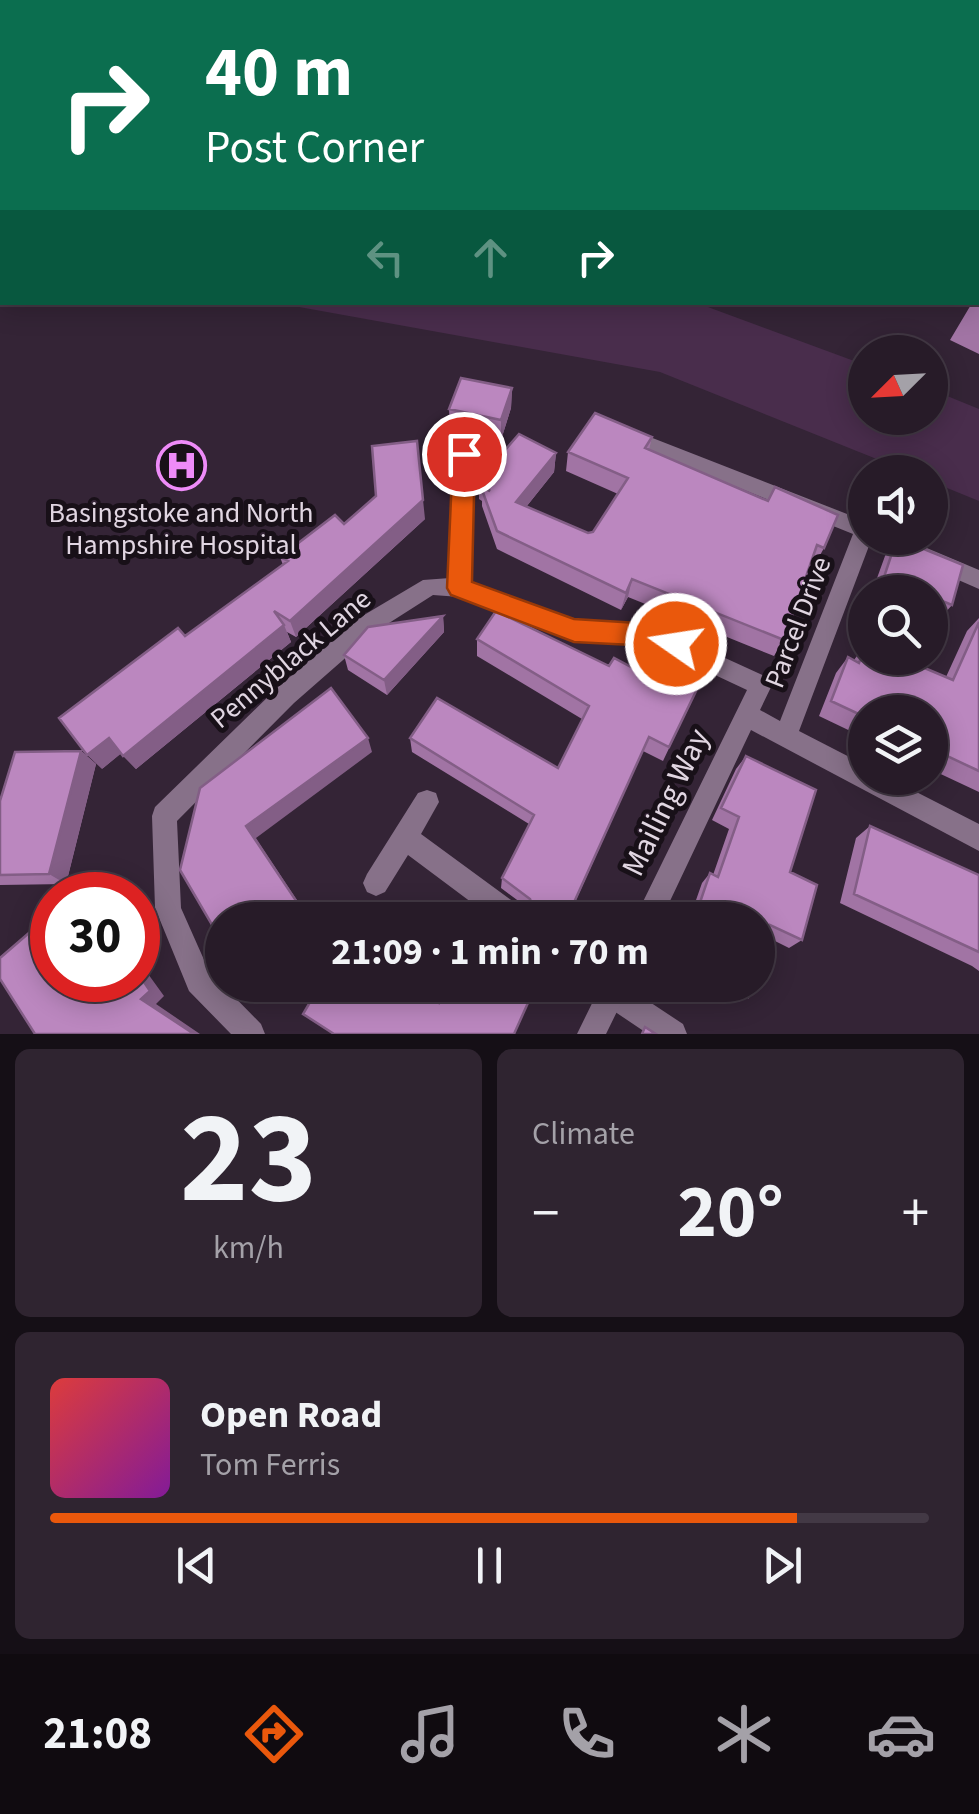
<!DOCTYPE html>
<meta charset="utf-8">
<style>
:root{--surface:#271b28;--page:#2f2430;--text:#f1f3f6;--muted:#a4a1a8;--line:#433945;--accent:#ea580c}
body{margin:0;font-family:"Source Sans 3",sans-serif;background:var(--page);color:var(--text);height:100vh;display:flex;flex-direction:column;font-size:38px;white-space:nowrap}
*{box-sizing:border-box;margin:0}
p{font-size:32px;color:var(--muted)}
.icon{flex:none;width:55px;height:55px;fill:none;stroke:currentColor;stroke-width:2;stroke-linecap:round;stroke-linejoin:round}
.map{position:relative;height:1034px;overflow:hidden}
.details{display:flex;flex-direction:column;gap:15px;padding:15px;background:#150f16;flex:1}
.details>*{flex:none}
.guide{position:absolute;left:0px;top:0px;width:980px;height:305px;box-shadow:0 5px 25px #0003,0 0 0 2px var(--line);background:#0b6e4f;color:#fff;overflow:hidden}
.needle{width:65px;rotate:246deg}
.buttons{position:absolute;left:848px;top:335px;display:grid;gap:20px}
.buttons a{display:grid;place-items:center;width:100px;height:100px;border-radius:50%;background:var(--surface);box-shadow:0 5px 25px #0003,0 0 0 2px var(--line);font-size:50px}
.speed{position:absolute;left:30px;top:872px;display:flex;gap:20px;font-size:50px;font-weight:700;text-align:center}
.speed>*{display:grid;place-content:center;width:130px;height:130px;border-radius:50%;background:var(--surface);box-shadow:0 5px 25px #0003,0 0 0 2px var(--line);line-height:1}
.speed .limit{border:15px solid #d22;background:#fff;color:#111}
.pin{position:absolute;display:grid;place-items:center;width:85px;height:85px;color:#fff;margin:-42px;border:5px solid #fff;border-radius:50%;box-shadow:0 2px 10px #0007}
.me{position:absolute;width:110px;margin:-55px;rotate:283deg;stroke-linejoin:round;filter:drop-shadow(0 0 8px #0008)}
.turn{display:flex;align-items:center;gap:35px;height:210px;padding:0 40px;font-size:45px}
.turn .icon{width:130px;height:130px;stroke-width:2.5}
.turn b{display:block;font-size:70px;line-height:85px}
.lanes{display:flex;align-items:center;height:95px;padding:0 40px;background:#0003;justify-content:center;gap:50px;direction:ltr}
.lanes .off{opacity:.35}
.big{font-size:75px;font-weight:700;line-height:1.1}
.details .widget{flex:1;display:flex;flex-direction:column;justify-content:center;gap:15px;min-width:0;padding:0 35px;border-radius:15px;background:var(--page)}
.details .dial{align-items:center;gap:0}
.dial b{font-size:130px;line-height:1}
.song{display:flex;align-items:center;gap:30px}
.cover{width:120px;height:120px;border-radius:15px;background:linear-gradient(135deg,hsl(0 70% 55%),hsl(290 70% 35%))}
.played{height:10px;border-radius:5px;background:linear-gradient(90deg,var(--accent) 85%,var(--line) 85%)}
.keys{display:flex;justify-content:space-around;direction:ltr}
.heat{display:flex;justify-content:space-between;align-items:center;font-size:55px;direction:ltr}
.details .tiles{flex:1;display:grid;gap:15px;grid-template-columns:1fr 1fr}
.widget:last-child{grid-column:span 2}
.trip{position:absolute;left:205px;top:902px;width:570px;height:100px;border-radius:50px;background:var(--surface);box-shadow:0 5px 25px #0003,0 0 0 2px var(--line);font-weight:700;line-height:100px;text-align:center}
.dock{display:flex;height:160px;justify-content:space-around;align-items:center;background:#100b10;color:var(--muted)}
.dock .icon{width:70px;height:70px}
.dock .active{color:var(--accent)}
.dock b{font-size:45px;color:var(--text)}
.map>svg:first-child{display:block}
</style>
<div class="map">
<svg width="979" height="1034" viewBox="0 0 979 1034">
<rect width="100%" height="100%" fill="#342436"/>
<path fill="#492d4c" d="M277 303H697L865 365V418H930V389L979 409V501L930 481V472H909L660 372Z"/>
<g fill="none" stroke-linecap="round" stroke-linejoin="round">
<path fill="#877189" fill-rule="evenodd" d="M427 790 436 793 439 802 421 834 526 911 530 920H495L408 855 385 892 376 896 367 892 363 883 367 874 418 793Z
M586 985H624L683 1024 687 1034H648L590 995Z"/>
<path fill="#877189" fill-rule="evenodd" d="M685 0H701L702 2H687Z
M632 430 865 521V538H872L799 731 865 765V778H889L979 824V851L751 730 661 920H634L747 690 651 645 574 640 460 597 433 595 375 632 294 703 177 821 181 908 209 971 261 1024 265 1034H231L189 991 155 908 152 816 155 807 278 687 359 618 423 580 450 578 457 449 488 439 497 446 495 451 473 458 471 583 574 620 653 625 769 678 772 685 760 710 780 721 853 534 625 442 623 437 625 432Z
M873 538H903L979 570V589L876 544Z
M601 985H630L606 1034H577Z"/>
<path fill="#e5b7e8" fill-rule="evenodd" d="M897 0H915L916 2H898Z
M978 31 979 32V42L978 41Z"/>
<path fill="#f7e0f8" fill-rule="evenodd" d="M799 0H820L822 2H801Z
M854 0H875L877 2H856Z
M978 69H979V82L978 81Z"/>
</g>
<path fill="#a174a4" d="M0 0H223L219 2H2V11L0 7Z
M327 0H651L658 2H328Z
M979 295V354L950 340 972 303Z
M512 388 511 408 501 440 450 429 449 409Z
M652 437 649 450 824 548 814 566 810 564 784 640 774 656 628 597 621 610 497 549 482 506V501L479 499V480L556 453 554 472 526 507 588 533 593 532 618 494 566 471 568 452Z
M425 519 296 637 287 632 291 642 136 769 121 753 102 769 185 636 283 565 280 557 344 524Z
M897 538 952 605 937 622 930 619V592H872L885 556Z
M443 616 444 632 387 695 348 670 344 655Z
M979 618V792L930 769V712H865V738L819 716 836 673 848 657 854 660 865 645 946 677 967 631Z
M477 639 609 666 635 669 697 689 663 761 643 751 567 920 495 915 530 913 528 908 501 888 502 878 529 824 412 752 410 738 558 768 582 719 477 656Z
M81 751 96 764 66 884 0 885V801Z
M746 756 790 872 802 940 789 948 767 937 758 920H689L702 883 710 873 713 875 729 829 712 820 736 769Z
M870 826 979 875V971L972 966 840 903 856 838Z
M706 985H752L748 997 738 1002Z"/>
<path fill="#835e86" d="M166 0H223L219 2H162Z
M512 388 511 408 501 440V420Z
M417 441 425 519 296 637 290 621Z
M556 453 554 472 515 521 516 502Z
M632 579 628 597 621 610 626 593Z
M443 616 444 632 387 695 384 680Z
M284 625 291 642 136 769 123 756Z
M109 738 123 752 102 769 87 755Z
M368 738 372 752 256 838 310 920H304L246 826Z
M81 751 96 764 66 884 49 874Z
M138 960 164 996 156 1004 200 1034H194L141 999 138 973Z"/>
<path fill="#bb87bf" stroke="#835e86" stroke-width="2.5" d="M33 0H166L162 2H39Z
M394 0H651L658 2H399Z
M461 378 512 388 501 420 449 409Z
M595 413 652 437 645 448 768 501 775 487 838 515 824 548 817 545 784 640 632 579 626 593 497 531 481 487 490 491 479 480 519 434 556 453 516 502 588 533 593 532 628 478 568 452Z
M417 441 423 500 290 621 274 611 284 625 123 756 109 738 87 755 59 718 178 628 185 636 288 561 280 557 335 515 344 524 376 496 372 446Z
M897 538 963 565 952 605 930 596V592H921L884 577Z
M496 611 609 666 614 658 635 669 640 660 697 689 669 747 649 737 566 920H481L486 909 495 915 535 912 530 899 502 878 534 815 410 738 437 698 558 768 589 706 477 639Z
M443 616 384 680 344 655 368 627Z
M979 622V771L930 748V712H865V717L831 701 848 657 859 663 865 647V658H901L953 680Z
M331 688 368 738 246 826 307 917 304 920H222V942L180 870 200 788Z
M81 751 49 874 0 875V801L15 752Z
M746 756 816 790 790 872 817 885 802 940 770 925 758 967V920H694L710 873 718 877 739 817 721 808Z
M870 826 979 875V952L854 894Z
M52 913V980H138V973L150 991 141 999 194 1034H35L0 979V958Z
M320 985H410L439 1003 448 985H536L514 1034H334L303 1014Z
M727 985H752L748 997Z
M645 1027 656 1034H642Z"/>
<path fill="#ea580c" stroke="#983908" stroke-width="2.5" d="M464 446 475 454 472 582 574 619 654 624 685 637 689 644 685 652 676 656 652 646 574 642 451 595 447 588 453 454Z"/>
<defs>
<symbol id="hospital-ring" viewBox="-11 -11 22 22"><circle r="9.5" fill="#181018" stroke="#ee8bf8" stroke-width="1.5"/><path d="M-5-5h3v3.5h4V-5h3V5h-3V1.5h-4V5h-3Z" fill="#ee8bf8"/></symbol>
</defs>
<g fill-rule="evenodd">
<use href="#hospital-ring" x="154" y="438" width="55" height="55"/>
</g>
<g text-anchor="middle" stroke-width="10" stroke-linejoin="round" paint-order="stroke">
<g font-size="28" fill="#e1d6e2" stroke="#181018">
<text x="181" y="522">Basingstoke and North<tspan x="181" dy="32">Hampshire Hospital</tspan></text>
</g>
<g font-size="28" fill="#e1d6e2" stroke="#181018">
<text transform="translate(797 622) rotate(-69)" y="10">Parcel Drive</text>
<text transform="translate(290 658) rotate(-40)" y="10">Pennyblack Lane</text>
</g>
<g font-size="32" fill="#e1d6e2" stroke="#181018">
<text transform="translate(665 802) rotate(-64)" y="11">Mailing Way</text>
</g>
</g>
</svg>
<div class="buttons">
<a><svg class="needle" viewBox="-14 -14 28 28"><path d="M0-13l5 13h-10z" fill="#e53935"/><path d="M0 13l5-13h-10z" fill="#a4a1a8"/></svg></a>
<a><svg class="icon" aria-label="sound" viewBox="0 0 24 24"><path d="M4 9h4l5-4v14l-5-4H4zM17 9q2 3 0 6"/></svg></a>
<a><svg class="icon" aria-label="search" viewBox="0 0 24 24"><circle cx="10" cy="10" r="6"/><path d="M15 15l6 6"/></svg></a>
<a><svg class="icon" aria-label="layers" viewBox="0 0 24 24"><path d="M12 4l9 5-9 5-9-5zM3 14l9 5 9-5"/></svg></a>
</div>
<div class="speed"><div class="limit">30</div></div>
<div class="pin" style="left:464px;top:454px;background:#d93025"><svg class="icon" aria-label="arrive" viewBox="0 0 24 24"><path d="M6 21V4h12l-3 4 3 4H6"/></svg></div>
<svg class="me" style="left:676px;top:644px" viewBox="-20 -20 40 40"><circle r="17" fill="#ea580c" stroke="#fff" stroke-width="3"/><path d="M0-11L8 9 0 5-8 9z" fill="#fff"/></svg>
<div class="trip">21:09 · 1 min · 70 m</div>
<div class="guide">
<div class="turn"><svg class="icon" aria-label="right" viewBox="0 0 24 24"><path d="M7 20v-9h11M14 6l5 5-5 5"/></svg><div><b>40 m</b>Post Corner</div></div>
<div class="lanes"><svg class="icon off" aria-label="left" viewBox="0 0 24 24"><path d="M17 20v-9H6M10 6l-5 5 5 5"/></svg><svg class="icon off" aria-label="ahead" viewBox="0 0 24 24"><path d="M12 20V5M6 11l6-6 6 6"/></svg><svg class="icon" aria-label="right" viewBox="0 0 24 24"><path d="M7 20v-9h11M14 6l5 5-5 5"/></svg></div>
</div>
</div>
<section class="details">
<div class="tiles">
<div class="widget dial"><b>23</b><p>km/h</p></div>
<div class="widget"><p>Climate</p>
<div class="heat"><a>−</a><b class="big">20°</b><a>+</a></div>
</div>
<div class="widget">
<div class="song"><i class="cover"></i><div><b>Open Road</b><p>Tom Ferris</p></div></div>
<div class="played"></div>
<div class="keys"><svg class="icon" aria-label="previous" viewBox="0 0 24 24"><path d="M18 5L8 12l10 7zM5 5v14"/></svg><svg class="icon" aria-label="pause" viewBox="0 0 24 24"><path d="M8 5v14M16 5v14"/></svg><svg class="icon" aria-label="next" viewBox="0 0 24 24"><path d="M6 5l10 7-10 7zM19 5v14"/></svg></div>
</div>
</div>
</section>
<nav class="dock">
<b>21:08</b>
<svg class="icon active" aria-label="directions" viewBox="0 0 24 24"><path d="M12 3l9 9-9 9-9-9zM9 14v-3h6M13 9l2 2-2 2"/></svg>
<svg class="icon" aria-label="music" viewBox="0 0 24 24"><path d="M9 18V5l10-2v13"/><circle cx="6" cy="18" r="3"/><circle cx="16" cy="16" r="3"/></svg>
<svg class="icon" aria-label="phone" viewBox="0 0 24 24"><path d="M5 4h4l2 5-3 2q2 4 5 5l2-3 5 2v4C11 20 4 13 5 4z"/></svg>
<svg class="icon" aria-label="climate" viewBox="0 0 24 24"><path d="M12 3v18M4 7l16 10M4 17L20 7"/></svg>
<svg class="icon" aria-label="car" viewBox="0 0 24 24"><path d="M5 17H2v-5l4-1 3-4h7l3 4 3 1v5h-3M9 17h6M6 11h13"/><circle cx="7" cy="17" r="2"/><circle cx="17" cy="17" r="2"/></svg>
</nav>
